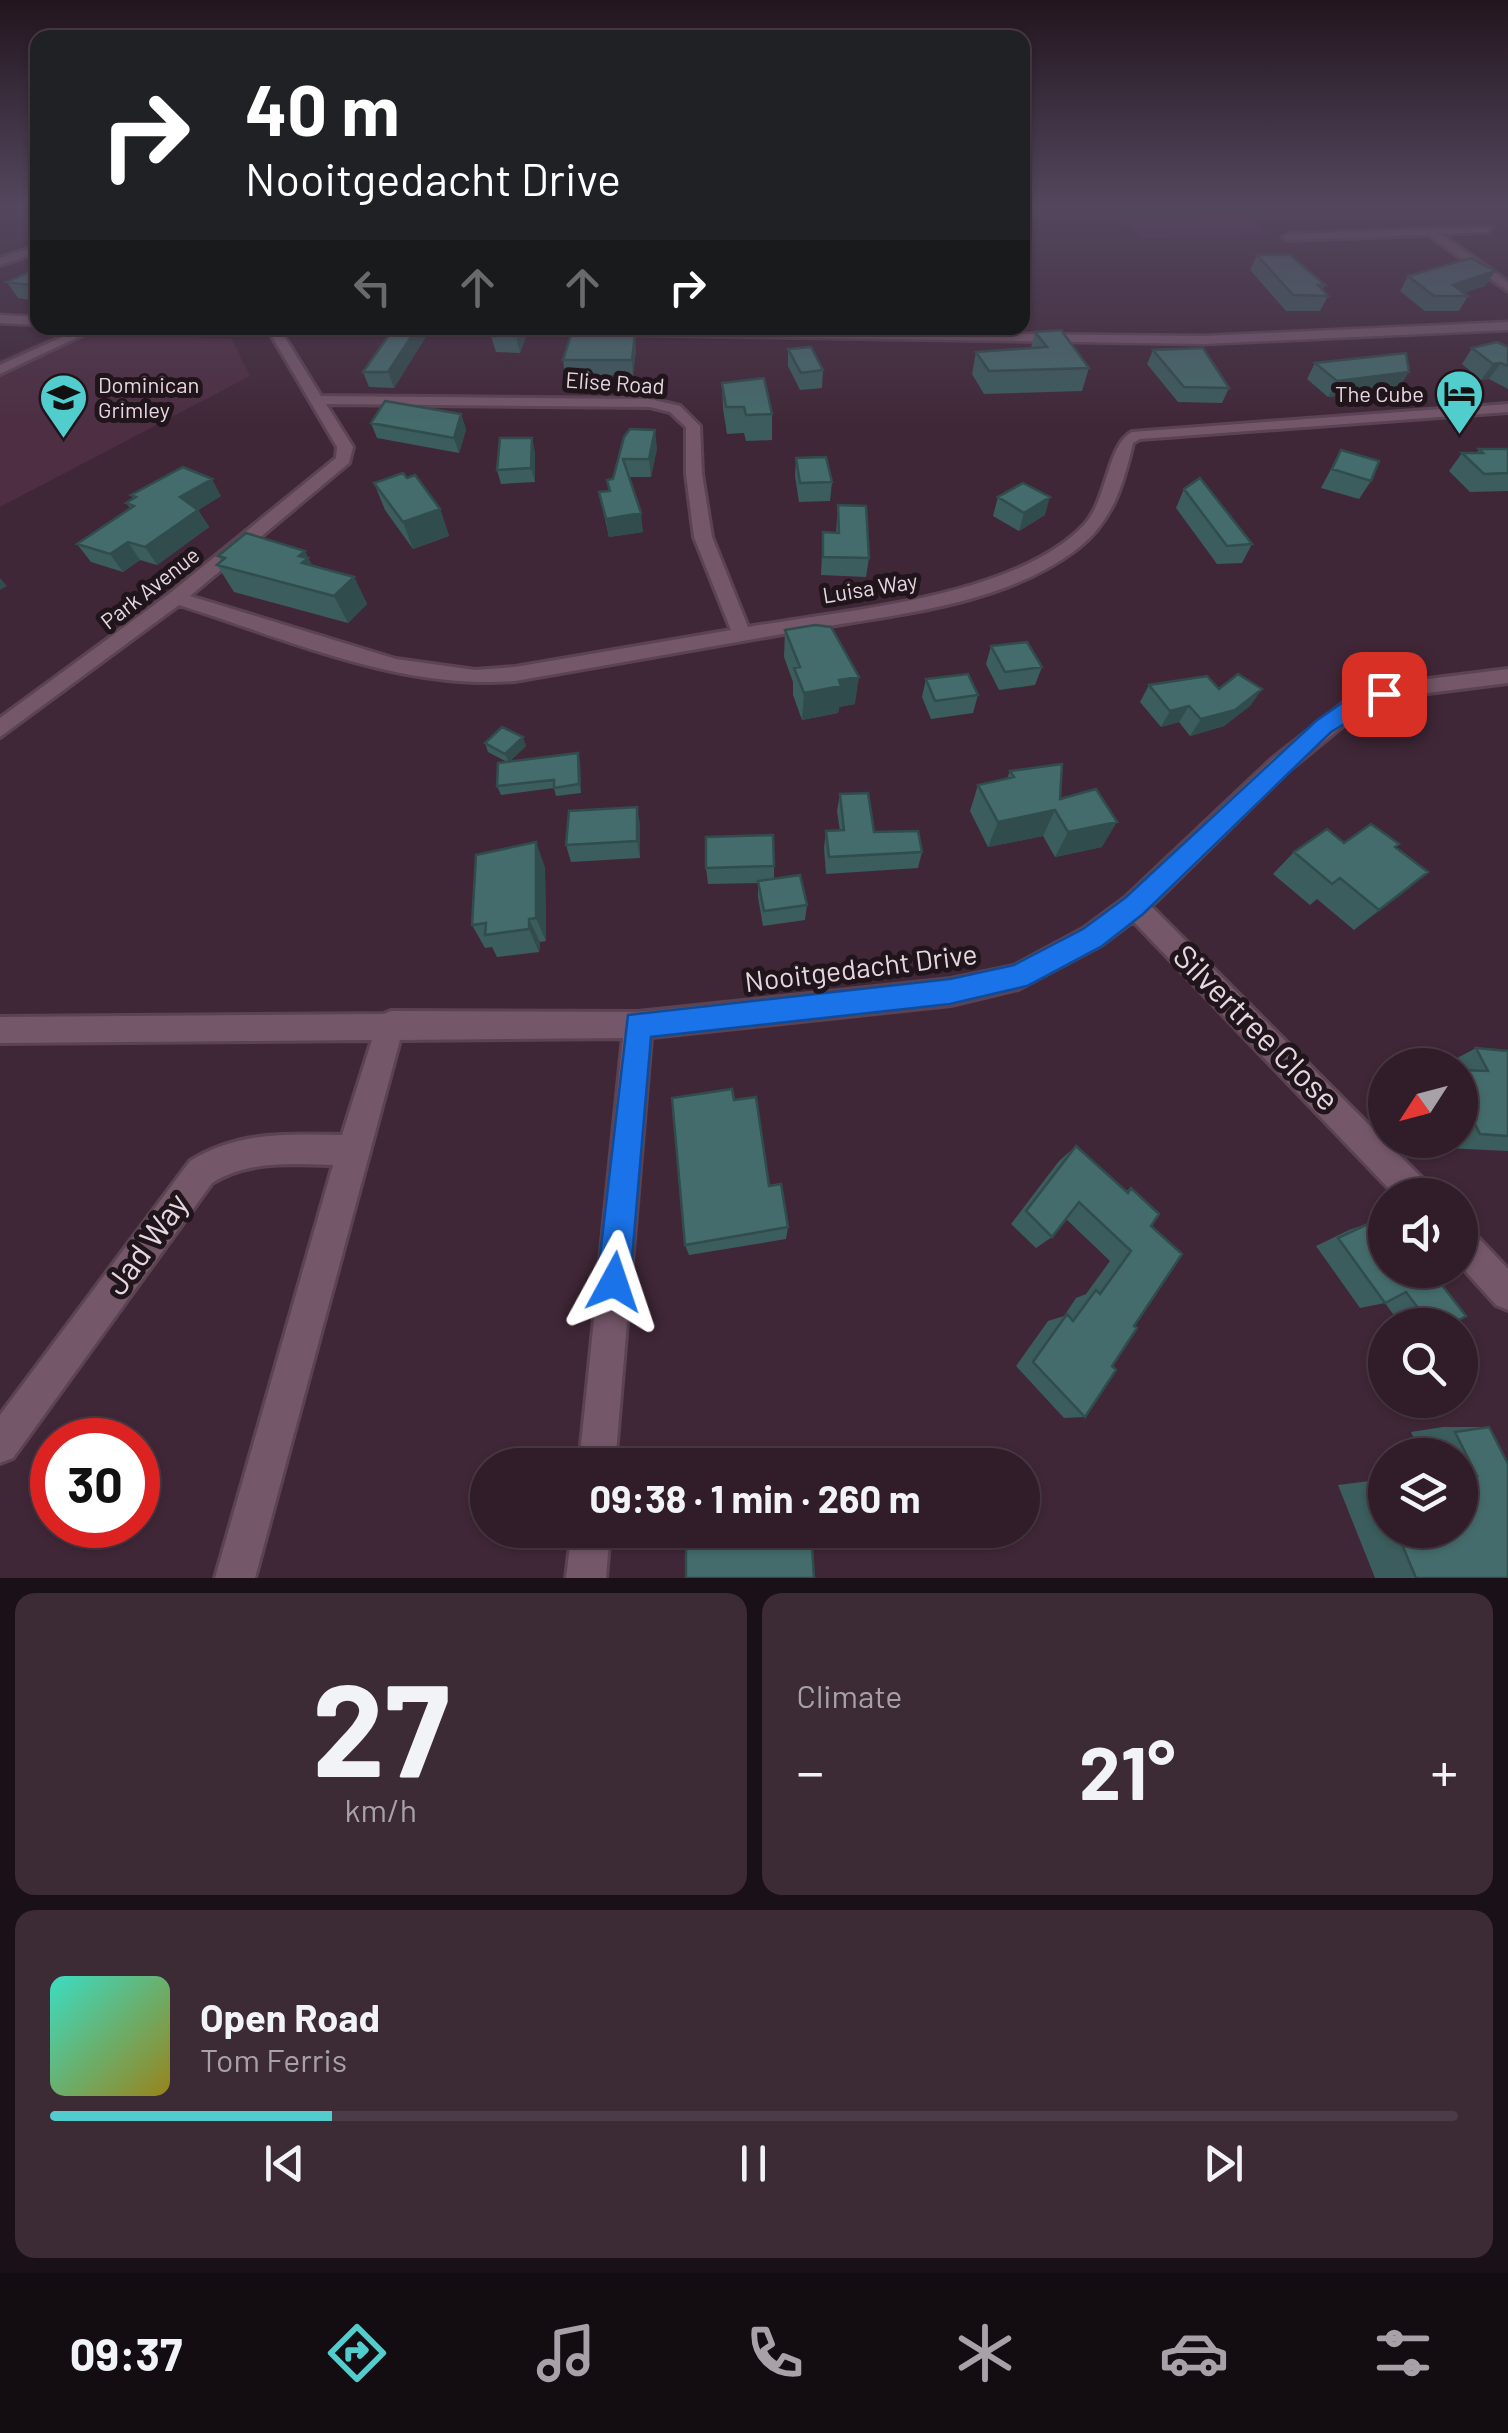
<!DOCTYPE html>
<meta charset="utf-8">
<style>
:root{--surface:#301d29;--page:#3c2a35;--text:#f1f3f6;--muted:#a8a2a8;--line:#4b3b46;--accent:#52cdcd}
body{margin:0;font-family:Barlow,sans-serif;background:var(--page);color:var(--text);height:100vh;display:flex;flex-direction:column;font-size:38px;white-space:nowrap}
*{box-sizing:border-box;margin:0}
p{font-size:32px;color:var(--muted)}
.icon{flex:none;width:55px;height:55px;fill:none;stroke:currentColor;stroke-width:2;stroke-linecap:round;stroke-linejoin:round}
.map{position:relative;height:1578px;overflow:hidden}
.drawer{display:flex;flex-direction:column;gap:15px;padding:15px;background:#1a1017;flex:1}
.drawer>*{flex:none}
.top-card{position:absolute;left:30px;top:30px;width:1000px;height:305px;border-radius:20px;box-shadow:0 2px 8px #0004,0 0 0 2px var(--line);background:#202124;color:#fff;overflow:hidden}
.needle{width:65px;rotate:234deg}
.fabs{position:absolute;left:1368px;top:1048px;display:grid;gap:20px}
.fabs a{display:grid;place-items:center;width:110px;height:110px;border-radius:50%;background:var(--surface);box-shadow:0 2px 8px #0004,0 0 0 2px var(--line);font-size:50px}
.speed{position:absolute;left:30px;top:1418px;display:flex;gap:20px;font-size:50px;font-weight:700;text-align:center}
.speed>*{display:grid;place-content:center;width:130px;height:130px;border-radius:50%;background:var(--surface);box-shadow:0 2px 8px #0004,0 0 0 2px var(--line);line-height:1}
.speed .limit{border:15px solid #d22;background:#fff;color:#111}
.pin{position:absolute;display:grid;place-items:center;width:85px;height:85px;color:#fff;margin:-42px;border-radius:20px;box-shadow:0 5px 15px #0006}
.me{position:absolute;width:110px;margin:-55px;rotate:5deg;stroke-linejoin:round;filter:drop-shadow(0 0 8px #0008)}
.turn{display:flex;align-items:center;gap:35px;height:210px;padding:0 50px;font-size:45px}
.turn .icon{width:130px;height:130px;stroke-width:2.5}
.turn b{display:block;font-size:70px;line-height:85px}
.lanes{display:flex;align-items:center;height:95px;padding:0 50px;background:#0003;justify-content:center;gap:50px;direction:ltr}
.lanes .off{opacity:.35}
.big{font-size:75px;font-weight:700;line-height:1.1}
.drawer .tile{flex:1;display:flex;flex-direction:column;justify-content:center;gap:15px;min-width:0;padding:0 35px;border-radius:20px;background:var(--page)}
.drawer .dial{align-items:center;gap:0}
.dial b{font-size:130px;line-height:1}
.song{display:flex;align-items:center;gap:30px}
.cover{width:120px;height:120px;border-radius:15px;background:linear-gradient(135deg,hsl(170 70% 55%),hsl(50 70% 35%))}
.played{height:10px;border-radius:5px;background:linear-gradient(90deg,var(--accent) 20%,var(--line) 20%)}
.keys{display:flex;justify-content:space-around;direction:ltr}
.heat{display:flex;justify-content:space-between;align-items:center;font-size:55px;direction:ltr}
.drawer .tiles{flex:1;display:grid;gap:15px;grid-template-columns:1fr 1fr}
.tile:last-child{grid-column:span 2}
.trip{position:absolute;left:470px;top:1448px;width:570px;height:100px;border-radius:50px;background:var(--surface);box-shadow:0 2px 8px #0004,0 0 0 2px var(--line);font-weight:700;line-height:100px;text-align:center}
.menu{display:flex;height:160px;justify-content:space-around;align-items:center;background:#130c10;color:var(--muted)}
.menu .icon{width:70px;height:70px}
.menu .active{color:var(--accent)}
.menu b{font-size:45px;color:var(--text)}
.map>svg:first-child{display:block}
</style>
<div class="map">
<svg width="1508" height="1578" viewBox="0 0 1508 1578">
<rect width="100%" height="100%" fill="#402737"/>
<path fill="#4d2e42" d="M65 331 232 339 250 376 0 507V360Z"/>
<path fill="#5f234c" d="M1247 216 1268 233 1143 239 1122 222Z"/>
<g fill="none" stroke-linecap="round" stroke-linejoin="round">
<defs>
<path id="minor" d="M1492 227 1488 232 1441 234 1508 282V291L1428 235 1288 240 1283 237 1288 234Z
M38 246V253L0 265V258Z
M82 328H97L0 374V365Z
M267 328H279L321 396 650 399 680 406 700 426 702 474 712 537 748 627C845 610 1014 598 1084 525 1108 499 1107 445 1132 432L1508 404V412L1140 439 1133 443C1123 485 1113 521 1077 549 1000 608 886 615 794 632 701 648 608 665 515 681 400 690 287 639 179 605L0 737V718L169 594 336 458 337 447ZM326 404 650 407 670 412 686 427V474L694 537 731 630 515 667 475 670 396 659 190 596 349 463 353 447Z
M1508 669V683L1420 694 1361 711 1288 771 1151 906 1428 1184 1433 1195H1395L1133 921 1101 945 1018 989 951 1005 651 1037 615 1465H579L623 1038 400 1040 255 1578H215L333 1165C291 1164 249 1160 212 1183L13 1458 0 1463V1415L190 1161C239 1131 287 1134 342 1135L372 1040 0 1043V1017L384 1014 391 1011 638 1012 951 979 1014 966 1083 929 1125 898 1272 759 1347 700 1420 680Z
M1460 1225 1471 1230 1508 1269V1310L1496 1305 1460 1265Z
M572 1530H610L606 1578H566Z"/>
<path id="tertiary" d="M0 315 38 317V325L0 323Z
M1508 322V330L1204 344 455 332 448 328 1204 336Z"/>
</defs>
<use href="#minor" stroke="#5b4352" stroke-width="6"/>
<use href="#tertiary" stroke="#5b4352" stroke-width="5"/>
<use href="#minor" fill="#75576a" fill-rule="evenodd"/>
<use href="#tertiary" fill="#75576a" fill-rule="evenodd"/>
</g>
<path fill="#3b5d5d" d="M1257 255 1325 285 1322 290 1328 296 1320 311H1286L1250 270Z
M38 268V301L18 298 7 282Z
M1495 271 1485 286 1464 293 1468 296 1459 311H1425L1400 291 1408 276Z
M495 328H524L526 337 520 353 496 352 491 336Z
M430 330 394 388 369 387 363 372Z
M1035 332 1089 368 1082 391 984 394 972 374 976 352 1031 348Z
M1508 347V389L1489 379 1481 380 1462 364 1472 348Z
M788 349 823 370 822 388 800 390 788 366Z
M636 350 633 375 565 376 563 360Z
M1153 350 1229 388 1222 403 1178 402 1147 364Z
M1315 363 1399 388 1328 397 1307 379Z
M722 383 772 414V440L746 441 744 433 727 434 723 409Z
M461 414 466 430 459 453 377 438 371 423Z
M624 437 657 448 651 477H629L643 532 609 537 599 492 609 491 607 480 613 479Z
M1479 449H1508V491L1470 492 1449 471 1462 453H1477Z
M1341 450 1371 481 1359 499 1321 488Z
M535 452V482L501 484 497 470Z
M796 458 832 482 830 501 799 502 795 476Z
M374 483 440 509 449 536 413 549 385 510Z
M1184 489 1252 544 1242 563 1217 564 1176 508Z
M131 495 221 496 198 510 209 527 157 565 140 560 123 572 91 562 77 544 131 509 126 503 133 499Z
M998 497 1045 515 1019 531 993 516Z
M838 505 869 558 866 577 821 575 823 532 836 533Z
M218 556 313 566 354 577 367 604 348 623 234 592 217 565 221 561Z
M785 630 855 704 839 707 838 713 802 720 793 695V682L784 657Z
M991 646 1042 667 1035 685 999 690 986 664Z
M926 679 978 695 973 713 931 719 922 697Z
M1149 685 1219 689 1251 705 1224 726 1190 736 1179 722 1161 727 1140 702Z
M485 743 526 746 510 761 578 753 580 762 581 793 556 796 554 788 501 795 497 786 507 762 488 752Z
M1010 771 1060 799 1102 847 1055 857 1043 836 988 847 970 811 978 785 1007 779Z
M840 794 874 832 922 852 918 868 826 874 824 848 826 831H840L837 811Z
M640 824V858L571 862 566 845Z
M1344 843 1395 847 1428 872 1354 930 1317 899 1310 905 1273 874 1294 852Z
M774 866V879L807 905 805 920 763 926 758 897V883L708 884 706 868Z
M545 867 546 941 540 942 539 952 497 957 492 947 485 948 472 925Z
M1476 1048 1508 1051V1151L1445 1148 1441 1140H1460V1065H1444Z
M734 1100 788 1227 786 1239 689 1255 685 1245Z
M1076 1146 1126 1191 1131 1188 1151 1226 1134 1326 1085 1417 1064 1418 1016 1366 1048 1321 1064 1316 1076 1298 1086 1294 1110 1261 1066 1219 1052 1237 1036 1248 1011 1224 1059 1161Z
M1372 1222 1451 1325H1401L1385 1303 1360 1308 1316 1246 1349 1230Z
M1443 1427H1489L1508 1578H1375L1338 1485 1385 1479V1530H1460V1455H1422L1411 1432Z"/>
<path fill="#304c4c" d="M1495 271 1485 286 1454 296 1453 285Z
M417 328H430V330L394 388 388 372Z
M520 328H524L526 337 520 353 516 336Z
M635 334 636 350 633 375 632 360Z
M1501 363 1489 379 1481 380 1493 364Z
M1409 372 1399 388 1328 397 1337 381Z
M461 414 466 430 459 453 454 438Z
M655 430 657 448 651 477 649 459Z
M532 438 535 452V482L531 468Z
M212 479 221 496 190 514 180 497Z
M1050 497 1045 515 1019 531 1024 513Z
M440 509 449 536 413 549 403 522Z
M198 510 209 527 157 565 145 547Z
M641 513 643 532 609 537 606 519Z
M128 542 140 560 123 572 110 554Z
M305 551 319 579H318L303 562 299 556Z
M354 577 367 604 348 623 334 596Z
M0 578 7 586 0 590Z
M859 677 855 704 839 707 838 713 802 720 804 693 839 680Z
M1262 689 1251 705 1224 726 1190 736 1201 719Z
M1189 706 1179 722 1161 727 1170 711Z
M523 737 526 746 509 762 505 754Z
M578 753 580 762 581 793 579 784Z
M637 807 640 824V858L637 841Z
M1055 810 1043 836 988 847 998 822Z
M1117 822 1102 847 1055 857 1068 832Z
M536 842 545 867 546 941 536 918Z
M1428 872 1402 894 1354 930 1379 910Z
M529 919 540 942 539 952 529 929Z"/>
<path fill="#456c6c" stroke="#304c4c" stroke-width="2.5" d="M1257 255H1290L1325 285H1318L1328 296 1293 295Z
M1471 258 1495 271 1453 285 1468 296H1434L1408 276Z
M38 268V286L7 282Z
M394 328H417L388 372H363Z
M495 328H520L516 336H491Z
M1061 330 1089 368 989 371 976 352 1047 347 1035 332Z
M572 332 635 334 632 360H563Z
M1497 342 1508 347V366L1501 363 1493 364 1472 348Z
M811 347 823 370 801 373 788 349Z
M1203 348 1229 388 1184 387 1153 350Z
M1406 353 1409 372 1337 381 1315 363Z
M764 378 772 414 746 415 744 407H726L722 383Z
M385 401 461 414 454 438 371 423Z
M630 429 655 430 649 459H623L641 513 606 519 599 492 610 491 607 480 613 479 624 437Z
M500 438H532L531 468 497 470Z
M1479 449H1508V473L1484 474 1462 453H1483Z
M1341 450 1379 461 1371 481 1332 469Z
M826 457 832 482 800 483 796 458Z
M183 467 212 479 180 497 198 510 145 547 128 542 110 554 77 544 134 506 126 503 136 497 131 495Z
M403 473 407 478 415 475 440 509 403 522 374 483Z
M1200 478 1252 544 1227 546 1184 489Z
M1023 483 1050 497 1024 513 998 497Z
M838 505 866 506 869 558 823 557V532L839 533Z
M246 533 305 551 299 556 308 558 302 563 354 577 334 596 217 565 225 558 218 556Z
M815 625 831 627 859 677 839 680 841 686 804 693 794 668 800 667 785 630Z
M1027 642 1042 667 1005 672 991 646Z
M968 674 978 695 935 701 926 679Z
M1238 674 1262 689 1235 710 1201 719 1189 706 1170 711 1149 685 1207 676 1219 689Z
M502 727 523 737 505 754 485 743Z
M578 753 579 784 554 788V780L497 786 498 763Z
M1062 764 1060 799 1096 789 1117 822 1068 832 1055 810 998 822 978 785 1014 777 1010 771Z
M868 793 874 832 918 831 922 852 829 857 826 831 844 830 840 794Z
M637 807V841L566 845 569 811Z
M1371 824 1399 844 1395 847 1428 872 1379 910 1340 878 1332 884 1294 852 1327 829 1344 843Z
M773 835 774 866 706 868V837Z
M536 842V918L529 919V929L485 935 486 923 472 925 476 855Z
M800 875 807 905 764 911 758 881Z
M1476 1048 1508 1051V1136L1480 1134 1460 1094V1070L1488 1071Z
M732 1089 734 1100 756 1097 769 1186 781 1184 788 1227 685 1245 672 1098Z
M1076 1146 1128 1193 1131 1188 1159 1214 1151 1226 1182 1254 1134 1326 1137 1328 1112 1366 1116 1370 1085 1417 1033 1362 1067 1314 1073 1321 1096 1290 1100 1294 1131 1251 1079 1202 1052 1237 1026 1211Z
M1372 1222 1385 1240V1270H1430L1466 1316 1451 1325H1431L1406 1292 1385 1303 1338 1238Z
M1489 1427 1508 1464V1578H1416L1396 1530H1460V1478L1477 1476 1455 1432Z
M1378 1488H1385V1505Z
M686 1530H811L814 1578H686Z"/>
<linearGradient id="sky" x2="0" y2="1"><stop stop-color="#23151e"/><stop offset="0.48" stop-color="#53475e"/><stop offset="1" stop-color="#53475e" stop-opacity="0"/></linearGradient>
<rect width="1508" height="428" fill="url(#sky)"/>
<path fill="#1a73e8" stroke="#114b97" stroke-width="2.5" d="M1384 687 1391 689 1394 694 1331 732 1143 914 1102 946 1027 986 950 1004 651 1037 630 1282 626 1294 614 1298 602 1294 597 1282 628 1015 950 979 1014 965 1083 929 1125 898 1316 721 1346 700Z"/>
<defs>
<symbol id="hotel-pin" viewBox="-11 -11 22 30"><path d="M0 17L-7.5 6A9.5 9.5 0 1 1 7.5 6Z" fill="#52cdcd" stroke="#20151b"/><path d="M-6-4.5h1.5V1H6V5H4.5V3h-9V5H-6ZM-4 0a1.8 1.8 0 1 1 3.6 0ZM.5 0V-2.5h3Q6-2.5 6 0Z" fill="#111"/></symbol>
<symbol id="school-pin" viewBox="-11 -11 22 30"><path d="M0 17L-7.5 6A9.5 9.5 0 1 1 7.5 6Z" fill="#52cdcd" stroke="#20151b"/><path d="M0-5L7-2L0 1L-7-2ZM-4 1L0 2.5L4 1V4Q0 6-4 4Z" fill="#111"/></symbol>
</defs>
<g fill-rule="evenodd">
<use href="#hotel-pin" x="1432" y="366" width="55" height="75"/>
<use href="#school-pin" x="36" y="370" width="55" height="75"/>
</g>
<g text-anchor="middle" stroke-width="10" stroke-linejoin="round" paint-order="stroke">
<g font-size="22" fill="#e7d6e0" stroke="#20151b">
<text transform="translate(615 383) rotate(4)" y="8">Elise Road</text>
<text transform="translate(150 588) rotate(-38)" y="8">Park Avenue</text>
<text transform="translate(870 588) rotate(-9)" y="8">Luisa Way</text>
</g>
<g font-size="22" fill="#e7d6e0" stroke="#20151b" text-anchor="start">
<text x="98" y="393">Dominican<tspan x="98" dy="25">Grimley</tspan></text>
<text x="1424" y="402" text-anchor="end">The Cube</text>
</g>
<g font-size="28" fill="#e7d6e0" stroke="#20151b">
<text transform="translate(861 968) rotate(-7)" y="10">Nooitgedacht Drive</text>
</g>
<g font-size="32" fill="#e7d6e0" stroke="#20151b">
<text transform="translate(1256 1028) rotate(45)" y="11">Silvertree Close</text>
<text transform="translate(147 1244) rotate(-54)" y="11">Jad Way</text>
</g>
</g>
</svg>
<div class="fabs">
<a><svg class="needle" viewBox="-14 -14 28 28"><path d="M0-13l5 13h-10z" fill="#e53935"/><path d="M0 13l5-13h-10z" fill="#a8a2a8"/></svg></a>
<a><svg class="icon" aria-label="sound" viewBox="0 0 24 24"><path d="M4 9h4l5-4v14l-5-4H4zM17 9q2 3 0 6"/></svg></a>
<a><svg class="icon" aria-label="search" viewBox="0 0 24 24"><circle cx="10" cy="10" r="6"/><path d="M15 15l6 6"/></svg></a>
<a><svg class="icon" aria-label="layers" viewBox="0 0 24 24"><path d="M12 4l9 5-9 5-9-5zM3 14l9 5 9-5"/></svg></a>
</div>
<div class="speed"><div class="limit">30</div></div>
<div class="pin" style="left:1384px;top:694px;background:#d93025"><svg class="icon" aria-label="arrive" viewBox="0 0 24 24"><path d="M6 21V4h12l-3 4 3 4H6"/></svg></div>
<svg class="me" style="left:614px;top:1282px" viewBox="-20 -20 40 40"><path d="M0-17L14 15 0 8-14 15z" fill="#1a73e8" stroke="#fff" stroke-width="4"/></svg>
<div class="trip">09:38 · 1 min · 260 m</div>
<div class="top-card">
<div class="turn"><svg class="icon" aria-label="right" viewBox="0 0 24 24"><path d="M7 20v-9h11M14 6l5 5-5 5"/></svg><div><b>40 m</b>Nooitgedacht Drive</div></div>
<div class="lanes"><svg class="icon off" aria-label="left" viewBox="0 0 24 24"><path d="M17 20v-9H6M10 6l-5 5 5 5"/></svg><svg class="icon off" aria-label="ahead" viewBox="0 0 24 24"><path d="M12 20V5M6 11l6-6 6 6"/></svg><svg class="icon off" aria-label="ahead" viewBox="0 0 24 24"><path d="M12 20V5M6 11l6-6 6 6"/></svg><svg class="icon" aria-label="right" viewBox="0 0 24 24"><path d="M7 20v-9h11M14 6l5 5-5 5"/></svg></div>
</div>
</div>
<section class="drawer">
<div class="tiles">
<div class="tile dial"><b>27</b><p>km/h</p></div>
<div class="tile"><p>Climate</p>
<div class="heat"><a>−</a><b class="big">21°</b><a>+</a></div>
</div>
<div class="tile">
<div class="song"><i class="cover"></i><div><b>Open Road</b><p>Tom Ferris</p></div></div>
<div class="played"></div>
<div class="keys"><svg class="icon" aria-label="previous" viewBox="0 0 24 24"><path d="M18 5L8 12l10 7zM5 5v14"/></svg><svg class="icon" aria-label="pause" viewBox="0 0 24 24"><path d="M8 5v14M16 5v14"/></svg><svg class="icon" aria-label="next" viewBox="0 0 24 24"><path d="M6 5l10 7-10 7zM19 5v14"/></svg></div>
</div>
</div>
</section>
<nav class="menu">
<b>09:37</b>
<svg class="icon active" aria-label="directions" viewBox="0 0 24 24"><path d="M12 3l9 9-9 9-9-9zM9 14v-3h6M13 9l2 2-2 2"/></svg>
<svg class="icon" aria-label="music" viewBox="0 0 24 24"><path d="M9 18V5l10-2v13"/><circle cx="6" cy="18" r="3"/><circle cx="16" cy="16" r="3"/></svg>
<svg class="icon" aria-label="phone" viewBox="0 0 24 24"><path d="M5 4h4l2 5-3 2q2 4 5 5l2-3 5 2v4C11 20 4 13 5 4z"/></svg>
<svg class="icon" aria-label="climate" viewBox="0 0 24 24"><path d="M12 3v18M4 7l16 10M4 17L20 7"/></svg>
<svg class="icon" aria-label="car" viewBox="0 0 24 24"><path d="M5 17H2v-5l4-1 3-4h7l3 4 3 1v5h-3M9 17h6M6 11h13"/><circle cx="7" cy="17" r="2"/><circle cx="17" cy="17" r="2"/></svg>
<svg class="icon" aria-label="filters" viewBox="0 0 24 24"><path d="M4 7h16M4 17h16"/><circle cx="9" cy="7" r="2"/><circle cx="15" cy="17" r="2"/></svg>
</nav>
